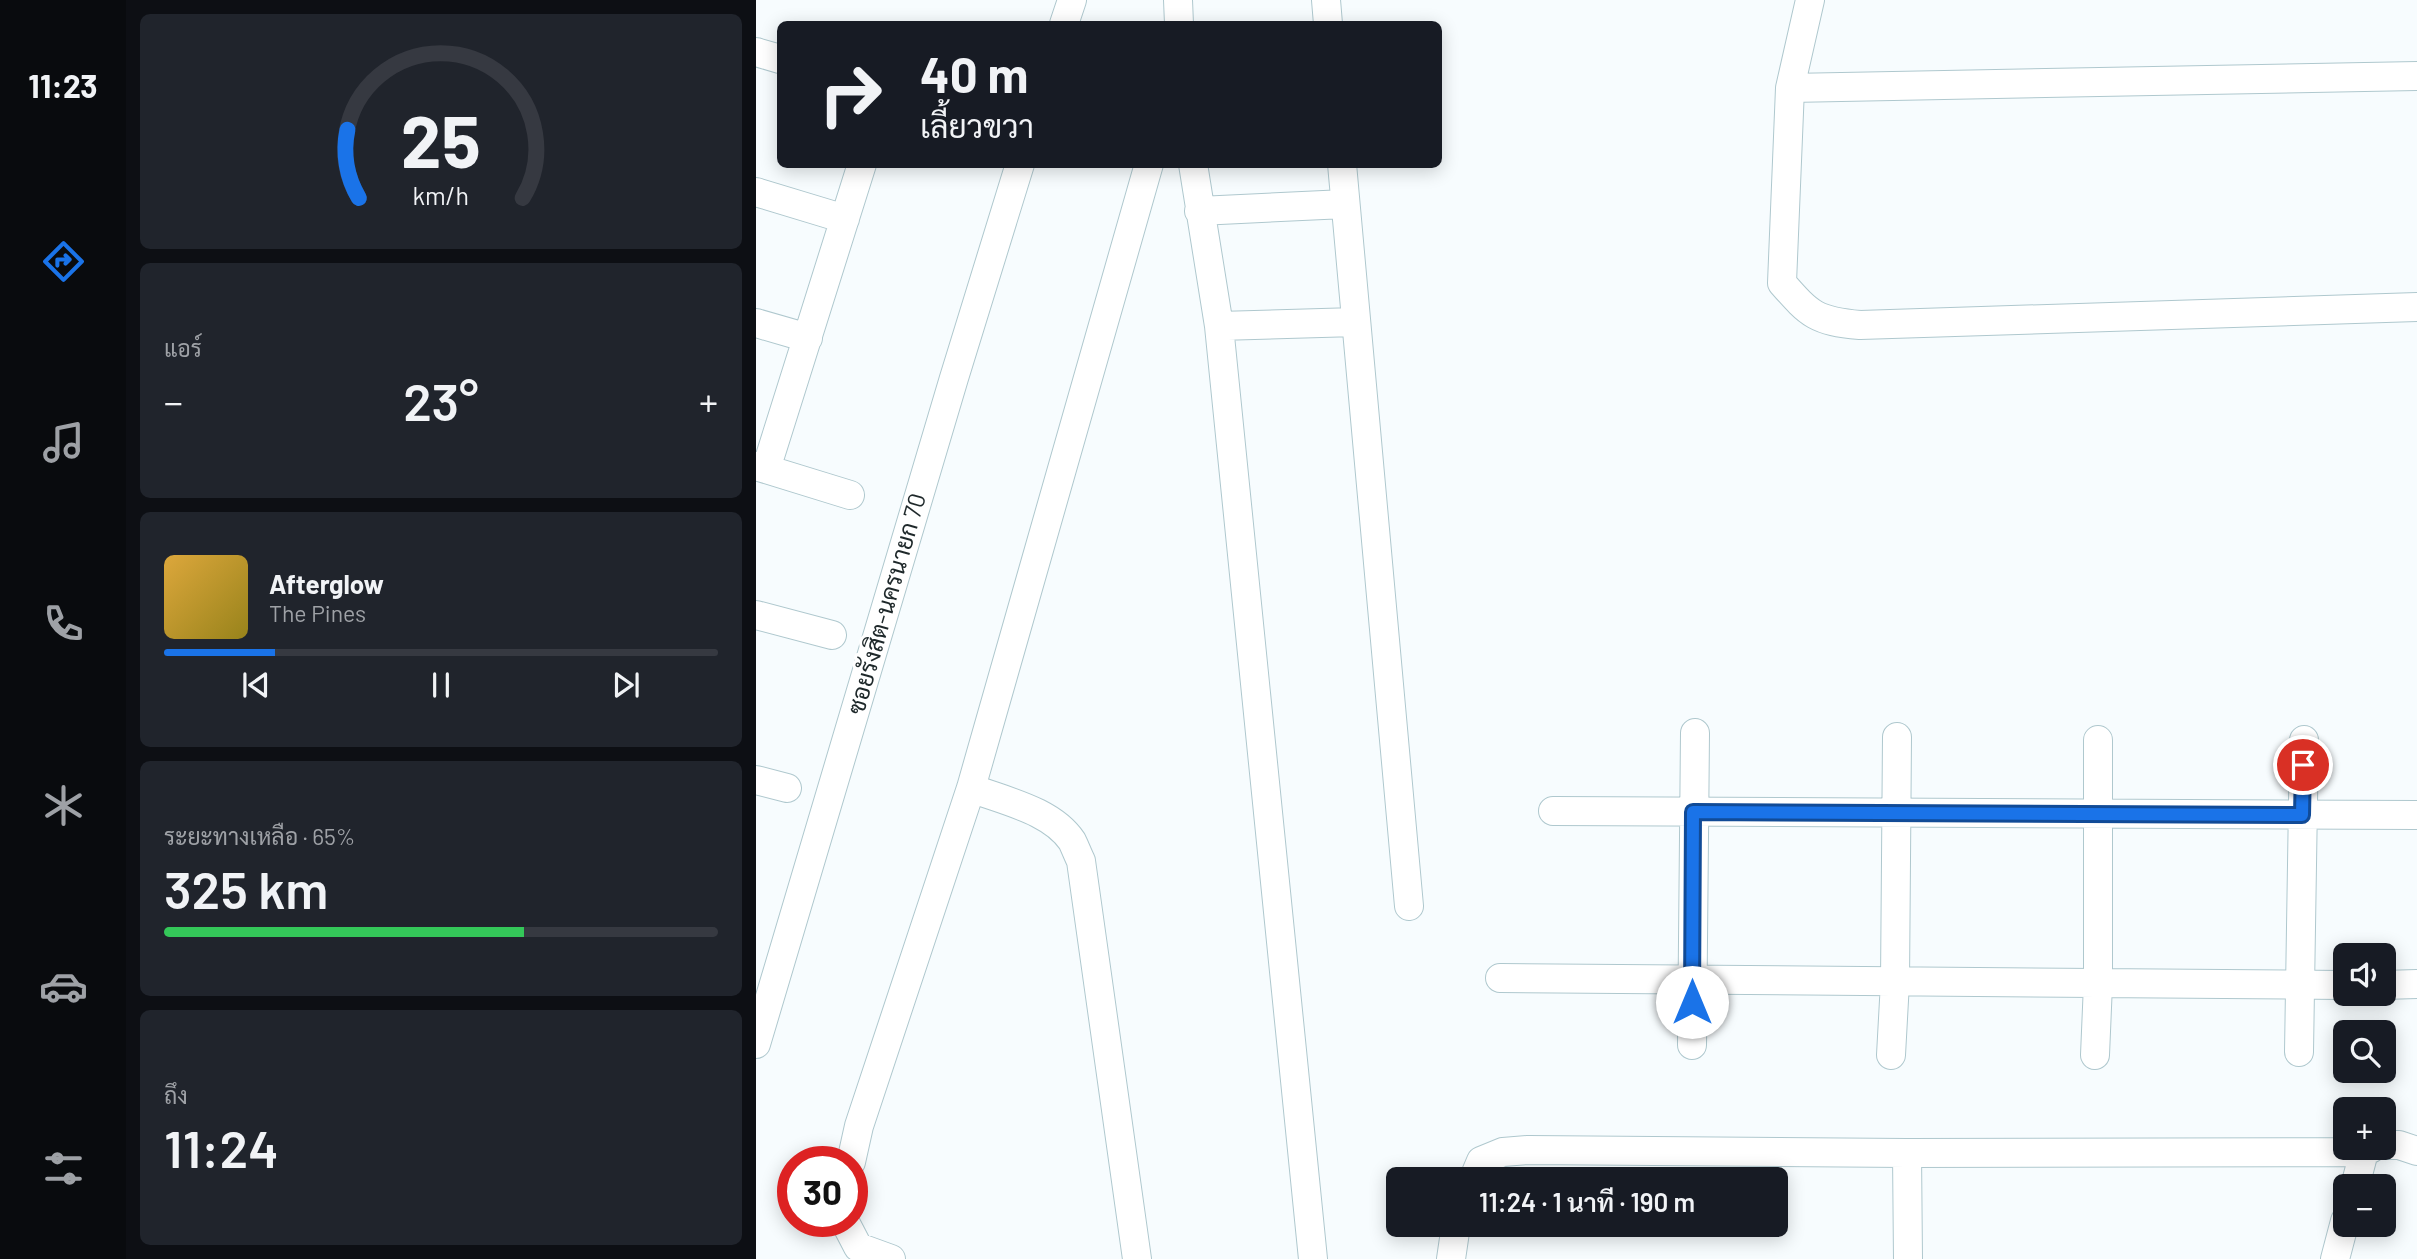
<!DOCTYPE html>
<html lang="th">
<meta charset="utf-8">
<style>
:root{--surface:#171b24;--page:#20242c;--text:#f1f3f6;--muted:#9ea1a6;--line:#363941;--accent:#1a73e8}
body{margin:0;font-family:Barlow,Sarabun,sans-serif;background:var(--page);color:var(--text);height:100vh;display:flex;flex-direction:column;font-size:26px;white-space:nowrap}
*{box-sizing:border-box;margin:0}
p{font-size:23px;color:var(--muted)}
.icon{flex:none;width:38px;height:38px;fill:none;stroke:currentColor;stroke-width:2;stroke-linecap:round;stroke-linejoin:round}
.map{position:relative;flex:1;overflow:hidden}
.panel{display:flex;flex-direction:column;gap:14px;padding:14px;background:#0d0f14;width:630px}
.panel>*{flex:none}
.guide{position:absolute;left:21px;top:21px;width:665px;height:147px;border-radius:10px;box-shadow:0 4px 18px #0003;background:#171b24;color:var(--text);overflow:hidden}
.tools{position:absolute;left:1577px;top:943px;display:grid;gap:14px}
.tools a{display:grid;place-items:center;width:63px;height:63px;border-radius:10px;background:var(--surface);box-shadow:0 4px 18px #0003;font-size:35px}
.speed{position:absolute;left:21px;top:1146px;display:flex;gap:14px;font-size:35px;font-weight:700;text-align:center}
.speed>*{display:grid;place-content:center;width:91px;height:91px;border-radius:50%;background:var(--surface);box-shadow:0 4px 18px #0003;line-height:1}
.speed .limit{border:10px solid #d22;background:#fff;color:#111}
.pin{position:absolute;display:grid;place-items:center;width:60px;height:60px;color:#fff;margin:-30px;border:4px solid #fff;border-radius:50%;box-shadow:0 2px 7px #0007}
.me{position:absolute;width:77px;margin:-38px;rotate:0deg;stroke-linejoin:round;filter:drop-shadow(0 0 5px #0008)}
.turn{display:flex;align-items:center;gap:24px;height:147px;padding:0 28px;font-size:32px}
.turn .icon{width:91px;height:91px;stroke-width:2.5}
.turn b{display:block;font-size:49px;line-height:60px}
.big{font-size:52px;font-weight:600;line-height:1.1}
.panel .widget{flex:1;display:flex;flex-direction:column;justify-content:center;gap:10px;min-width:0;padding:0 24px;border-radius:10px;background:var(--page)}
.panel .dial{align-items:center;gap:0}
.dial svg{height:182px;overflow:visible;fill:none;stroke:var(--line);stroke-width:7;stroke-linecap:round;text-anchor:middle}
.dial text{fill:var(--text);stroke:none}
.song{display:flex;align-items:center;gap:21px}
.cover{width:84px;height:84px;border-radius:10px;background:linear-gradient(135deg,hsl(40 70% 55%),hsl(50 70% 35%))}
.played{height:7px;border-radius:4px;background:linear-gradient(90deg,var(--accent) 20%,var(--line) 20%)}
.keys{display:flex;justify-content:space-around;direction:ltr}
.heat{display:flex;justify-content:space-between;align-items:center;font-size:38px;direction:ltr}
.charge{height:10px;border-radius:5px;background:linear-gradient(90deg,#34c759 65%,var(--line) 0)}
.trip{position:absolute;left:630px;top:1167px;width:402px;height:70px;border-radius:10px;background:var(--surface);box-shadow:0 4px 18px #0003;font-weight:600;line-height:70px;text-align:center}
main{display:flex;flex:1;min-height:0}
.tab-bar{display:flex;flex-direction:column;width:126px;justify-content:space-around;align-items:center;background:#090b0e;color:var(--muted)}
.tab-bar .icon{width:49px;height:49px}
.tab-bar .selected{color:var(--accent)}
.tab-bar b{font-size:32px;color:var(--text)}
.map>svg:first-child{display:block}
</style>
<main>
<nav class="tab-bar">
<b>11:23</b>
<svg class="icon selected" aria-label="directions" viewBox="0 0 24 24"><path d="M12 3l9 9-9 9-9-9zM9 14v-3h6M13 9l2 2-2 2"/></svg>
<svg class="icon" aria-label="music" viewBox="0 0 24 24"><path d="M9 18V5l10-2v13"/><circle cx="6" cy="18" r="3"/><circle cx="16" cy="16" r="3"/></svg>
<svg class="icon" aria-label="phone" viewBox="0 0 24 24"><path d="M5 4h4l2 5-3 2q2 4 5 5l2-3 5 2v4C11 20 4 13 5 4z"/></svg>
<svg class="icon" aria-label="climate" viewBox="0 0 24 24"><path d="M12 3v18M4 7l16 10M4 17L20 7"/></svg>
<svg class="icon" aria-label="car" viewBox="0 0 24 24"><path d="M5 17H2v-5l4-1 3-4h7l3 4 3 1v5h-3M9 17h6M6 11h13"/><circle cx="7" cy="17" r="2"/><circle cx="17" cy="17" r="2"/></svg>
<svg class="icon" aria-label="filters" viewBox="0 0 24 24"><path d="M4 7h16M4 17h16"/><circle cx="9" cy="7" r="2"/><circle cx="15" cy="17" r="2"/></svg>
</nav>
<section class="panel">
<div class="widget dial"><svg viewBox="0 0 100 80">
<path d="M14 69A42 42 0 1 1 86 69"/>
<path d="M14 69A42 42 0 0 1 9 39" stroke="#1a73e8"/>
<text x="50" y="56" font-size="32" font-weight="700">25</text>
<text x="50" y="72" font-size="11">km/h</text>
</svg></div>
<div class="widget"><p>แอร์</p>
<div class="heat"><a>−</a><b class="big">23°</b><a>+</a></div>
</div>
<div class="widget">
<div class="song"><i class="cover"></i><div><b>Afterglow</b><p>The Pines</p></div></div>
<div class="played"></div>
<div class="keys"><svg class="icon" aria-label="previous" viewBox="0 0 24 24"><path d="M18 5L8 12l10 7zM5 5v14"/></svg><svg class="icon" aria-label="pause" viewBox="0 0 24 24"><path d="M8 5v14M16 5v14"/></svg><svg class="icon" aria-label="next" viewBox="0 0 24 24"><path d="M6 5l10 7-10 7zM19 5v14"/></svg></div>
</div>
<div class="widget"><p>ระยะทางเหลือ · 65%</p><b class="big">325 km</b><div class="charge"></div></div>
<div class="widget"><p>ถึง</p><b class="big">11:24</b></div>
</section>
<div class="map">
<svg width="1661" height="1259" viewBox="0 0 1661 1259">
<rect width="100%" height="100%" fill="#f7fcfe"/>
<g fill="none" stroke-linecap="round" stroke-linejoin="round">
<defs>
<path id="minor" d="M422 0 423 24
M570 0 572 24
M1054 0 1034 88 1026 283C1054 315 1060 321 1104 325L1661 307
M308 24 316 0
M0 52 24 59
M1034 88 1661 76
M437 164 463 326 557 1259
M586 164 653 906
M0 192 89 219
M443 211 589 204
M0 323 52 338
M463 326 600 322
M0 466 94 495
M10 469 106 164
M0 615 76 635
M0 780 31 788
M215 788C248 801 295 810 316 841 319 847 322 855 325 861L381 1259
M797 811 1661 815
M744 978 1589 985
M1628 985 1661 984
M0 1044 198 378 264 164
M936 1045 939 733
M1543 1052 1548 740
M1135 1055 1139 982 1141 737
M1339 1055 1342 984V740
M1628 1145H1643L1661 1151
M1151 1153 1152 1259
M95 1162 103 1126 215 788 393 164
M717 1180 725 1161 747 1152 772 1150 1151 1153 1608 1152
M1599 1186 1608 1152 1616 1148
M89 1222 102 1247 135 1259
M695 1259 700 1225
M1579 1259 1589 1221"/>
</defs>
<use href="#minor" stroke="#afc8ce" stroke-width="30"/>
<use href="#minor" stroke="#fff" stroke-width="28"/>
</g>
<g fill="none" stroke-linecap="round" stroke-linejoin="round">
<defs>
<path id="route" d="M936 1002 937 812 1546 815 1547 765"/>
</defs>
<use href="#route" stroke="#114b97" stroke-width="18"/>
<use href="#route" stroke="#1a73e8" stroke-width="12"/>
</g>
<g text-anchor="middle" stroke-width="6" stroke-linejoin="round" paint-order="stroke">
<g font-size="24" fill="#1e282a" stroke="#fff">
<text transform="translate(131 604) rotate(-74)" y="8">ซอยรังสิต-นครนายก 70</text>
</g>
</g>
</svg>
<div class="tools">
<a><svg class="icon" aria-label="sound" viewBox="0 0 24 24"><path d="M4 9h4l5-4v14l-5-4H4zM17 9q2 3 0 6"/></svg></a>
<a><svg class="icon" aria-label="search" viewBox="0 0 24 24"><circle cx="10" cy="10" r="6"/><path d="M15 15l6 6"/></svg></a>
<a>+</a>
<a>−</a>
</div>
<div class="speed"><div class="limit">30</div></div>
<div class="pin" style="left:1547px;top:765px;background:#d93025"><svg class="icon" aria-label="arrive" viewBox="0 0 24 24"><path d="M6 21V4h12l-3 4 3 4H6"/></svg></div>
<svg class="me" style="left:936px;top:1002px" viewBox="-20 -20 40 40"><circle r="19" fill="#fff"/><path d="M0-13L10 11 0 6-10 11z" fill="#1a73e8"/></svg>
<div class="trip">11:24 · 1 นาที · 190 m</div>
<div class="guide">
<div class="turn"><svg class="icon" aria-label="right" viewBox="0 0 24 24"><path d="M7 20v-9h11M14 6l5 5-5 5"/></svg><div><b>40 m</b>เลี้ยวขวา</div></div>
</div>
</div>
</main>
